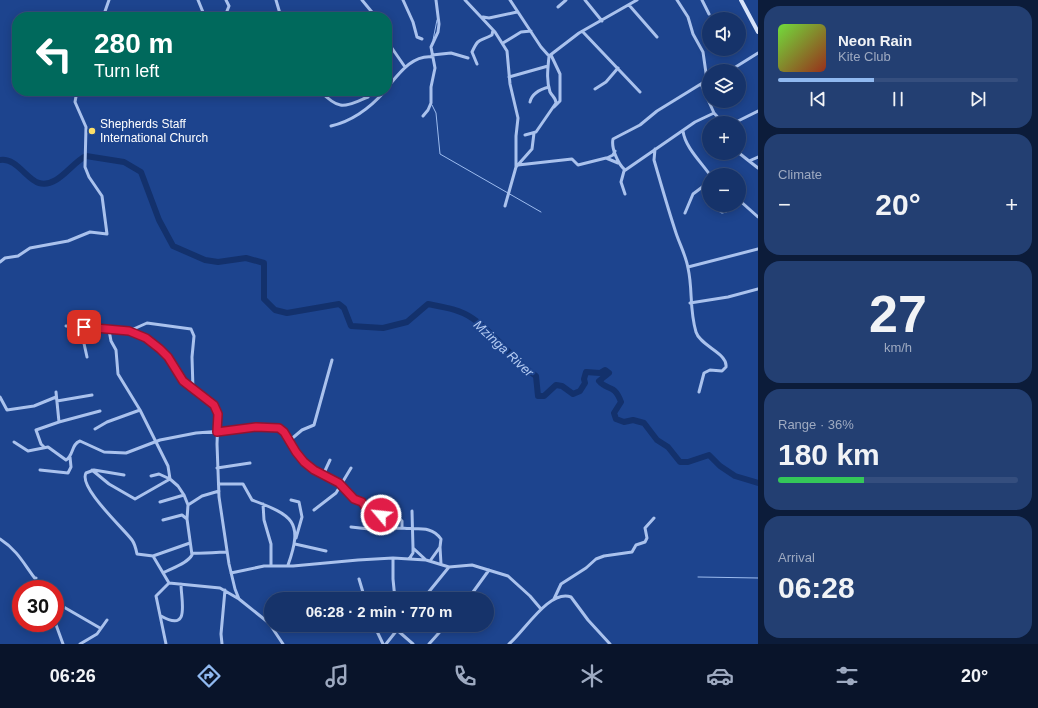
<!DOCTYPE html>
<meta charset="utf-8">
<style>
:root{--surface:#16336a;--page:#233f72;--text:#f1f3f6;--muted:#9eaac1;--line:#354e7e;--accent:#90b9f0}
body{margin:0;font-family:Arial,sans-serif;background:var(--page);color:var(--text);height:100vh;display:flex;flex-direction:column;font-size:15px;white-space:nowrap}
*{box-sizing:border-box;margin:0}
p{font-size:13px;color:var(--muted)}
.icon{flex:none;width:22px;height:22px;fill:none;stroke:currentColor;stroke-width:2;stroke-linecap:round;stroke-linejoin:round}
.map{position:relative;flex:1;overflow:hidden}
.side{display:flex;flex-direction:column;gap:6px;padding:6px;background:#0c1c3a;width:280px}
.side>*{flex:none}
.hud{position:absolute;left:12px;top:12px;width:380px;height:84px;border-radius:16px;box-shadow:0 2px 10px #0003,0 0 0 1px var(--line);background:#00695c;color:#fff;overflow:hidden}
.fabs{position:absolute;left:702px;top:12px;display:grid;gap:8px}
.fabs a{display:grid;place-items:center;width:44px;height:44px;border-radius:50%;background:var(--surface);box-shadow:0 2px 10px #0003,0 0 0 1px var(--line);font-size:20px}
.speed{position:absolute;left:12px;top:580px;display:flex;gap:8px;font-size:20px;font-weight:700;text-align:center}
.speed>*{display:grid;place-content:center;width:52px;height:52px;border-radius:50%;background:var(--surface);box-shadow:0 2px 10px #0003,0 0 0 1px var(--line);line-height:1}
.speed .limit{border:6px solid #d22;background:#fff;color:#111}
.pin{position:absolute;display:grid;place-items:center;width:34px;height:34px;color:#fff;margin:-17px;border-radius:8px;box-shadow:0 2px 6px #0006}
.me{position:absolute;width:44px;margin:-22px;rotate:298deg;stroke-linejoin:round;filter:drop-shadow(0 0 3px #0008)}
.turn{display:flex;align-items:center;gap:14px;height:84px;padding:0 16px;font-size:18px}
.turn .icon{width:52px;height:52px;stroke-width:2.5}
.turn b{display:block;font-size:28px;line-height:34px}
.big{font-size:30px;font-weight:700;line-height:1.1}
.side .card{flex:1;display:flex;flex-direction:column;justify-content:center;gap:6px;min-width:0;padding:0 14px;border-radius:16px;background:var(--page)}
.side .dial{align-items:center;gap:0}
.dial b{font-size:52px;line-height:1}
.song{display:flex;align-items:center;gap:12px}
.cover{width:48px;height:48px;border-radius:6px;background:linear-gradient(135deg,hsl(100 70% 55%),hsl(10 70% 35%))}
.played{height:4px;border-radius:2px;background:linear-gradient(90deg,var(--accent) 40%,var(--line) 40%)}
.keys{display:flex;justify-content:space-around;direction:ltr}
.heat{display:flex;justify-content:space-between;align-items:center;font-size:22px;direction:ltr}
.charge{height:6px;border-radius:3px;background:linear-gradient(90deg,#34c759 36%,var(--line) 0)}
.trip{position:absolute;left:264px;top:592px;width:230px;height:40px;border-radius:20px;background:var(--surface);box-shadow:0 2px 10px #0003,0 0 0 1px var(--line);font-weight:700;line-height:40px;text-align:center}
.dock{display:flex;height:64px;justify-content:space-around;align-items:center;background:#09142a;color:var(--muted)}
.dock .icon{width:28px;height:28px}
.dock .on{color:var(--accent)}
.dock b{font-size:18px;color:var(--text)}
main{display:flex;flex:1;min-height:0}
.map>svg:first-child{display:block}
</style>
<main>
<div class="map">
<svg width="758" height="644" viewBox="0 0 758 644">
<rect width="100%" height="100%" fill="#1d448e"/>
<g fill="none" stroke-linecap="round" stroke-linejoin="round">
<path stroke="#9dbcef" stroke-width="1" d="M433 40 437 20
M432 105 436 113 440 154 541 212
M698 577 758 578"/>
<path stroke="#13316c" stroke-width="6" d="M0 160C16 157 27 180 39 183 58 188 71 163 86 156L124 162 141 172 159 220 173 246 205 260 218 262 246 258 264 263V299L275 310 287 313 339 304 344 308 351 326 383 328 407 322 428 304C443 307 459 309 472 318 496 334 512 360 536 376L538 396H544L556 385 562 386 573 394 580 391 585 383 584 379 586 372 600 373 605 370 609 373 599 381C607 391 614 383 621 402L614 413 616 419 624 422 633 420 644 423 657 440 668 447 680 462H688L709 455 720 466 735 476 758 483"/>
<path stroke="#aac2ed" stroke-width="3" d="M198 0 205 17
M226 0 229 6 227 11 229 17
M276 0 281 17
M362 0 376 17
M403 0 413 22 417 37 422 39
M465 0 495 32 507 51 510 84 518 118 516 136V167
M510 0 541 47 549 56 579 33 637 0
M585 0 602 21
M677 0 688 17 693 34 703 52 707 80
M702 0 709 14
M629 5 657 37
M558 7 566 0
M103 17 109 0
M483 17 489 18 517 12
M583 32 640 92
M387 41 405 67
M503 43 521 32 531 31
M432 55 451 53 468 58
M551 55 560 74V101L554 107
M477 64 472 52C479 37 479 42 492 35L493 30
M725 71 734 68 758 53
M509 77 548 66
M701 84 714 113 723 123
M387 88C398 75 412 54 433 57
M595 89 606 82 618 68
M320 91C340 111 343 107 368 97
M530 102C532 93 541 89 549 87
M423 116 428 110 431 103V87L435 68 431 47 438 32 439 24 436 0
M734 123 758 111
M331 126C353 121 370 108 385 91
M683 131C685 147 701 162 710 175
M525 135 536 132 556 103C556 98 552 96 550 92 546 79 548 68 549 56
M655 149 654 160C661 184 668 209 676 233 680 245 686 256 688 268 693 290 689 308 696 332 700 346 728 353 726 367L722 371 710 370 704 373 699 392
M739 153 749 161 758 157
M607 158 613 155 615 151
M749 161 758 168
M518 165 572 159 578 165 606 158 618 163
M625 170C618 164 611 148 613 139L640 125 657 111 709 79
M625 194 621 182 624 171 695 122 714 113
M739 200 758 217
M710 205 722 212 726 211 733 205
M505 206 516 167 532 149 534 133
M685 213 693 194 709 182
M0 262 5 258 18 256 30 248 68 241 90 232 107 234 102 196 89 177 85 167 86 127 75 102 77 91
M688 267 758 249
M690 303 728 297 758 289
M66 326 129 331 146 338 165 354 183 381 214 405 218 418 217 444 219 497 229 564 235 589 239 599 269 623 283 644
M84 327 83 339 87 357
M109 330 111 341 116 350 118 374 140 410 168 466 170 479 178 486 184 495 188 505 187 519 192 555C187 564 172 568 163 573
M129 331 147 323 191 329 194 336 192 357 193 389
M0 397 7 410 34 406 56 397
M57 401 92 395
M59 422 100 411
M95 429 107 422 140 410
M289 441 302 430 314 425 332 360
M14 442 28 451 48 447 66 460C74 455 71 444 80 441L104 452 126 453 160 440 196 433 277 427 284 432 296 452 304 462 314 470 339 483 354 499 362 502 370 514 398 517 402 521V528C417 530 431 525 441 539L440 547 441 564
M44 447 41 444 36 430 59 422 56 392
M217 468 250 463
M40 470 68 473 71 467 70 457
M92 470 109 484 135 499 170 479 159 474 151 476
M124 475 94 470 86 473C78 487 123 528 132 540 135 544 136 549 137 554L153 556 190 543
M323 475 330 460
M219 484H243L252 500C292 515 304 521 288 565
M291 500 299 502 302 517 296 538
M160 502 184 495
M263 504 264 520 271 544V566
M188 505 202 496 219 491
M314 510 336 493 351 468
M412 511 413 548 426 560 449 567
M163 520 182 515 187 519
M351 527 369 529 402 528
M0 539C22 553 27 572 44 589
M295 544 326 551
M192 553C195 554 224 552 227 552
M153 556 169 583 220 588 239 599
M393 558V579L395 599
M409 559 413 553V548
M430 561 440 547
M231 573 264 566H293L358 560 393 558 426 560
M359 579 365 599
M30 589 36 578
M423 599 449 567 472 565 508 576 530 596 541 609
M468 599 489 570
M554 599 561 584 586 568 596 559 604 556 632 552 636 545 645 542 647 538 645 528 654 518
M55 602 100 628
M17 613 21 604
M161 616C191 633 181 601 181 584
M55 622 63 644
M374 625 383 644
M397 630 413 644
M80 644 97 634 107 620
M166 644 156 596 169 583
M222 644 221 634 225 590
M386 644 401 625
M429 644 446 625
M509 644C524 632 549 589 571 597L588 620 610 644"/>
<path stroke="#d7e3fa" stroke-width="4" d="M741 0 758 32"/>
</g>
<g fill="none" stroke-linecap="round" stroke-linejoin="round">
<defs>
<path id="route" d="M84 327 129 331 146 338 160 349 168 357 183 381 214 405 218 414 217 432 256 427 279 428 284 432 296 452 304 462 314 470 339 483 354 499 362 502 370 514 381 515"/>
</defs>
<use href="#route" stroke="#92132f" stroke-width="10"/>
<use href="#route" stroke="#e11d48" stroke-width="7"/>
</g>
<circle fill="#fddf68" stroke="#1d448e" stroke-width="1.5" cx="92" cy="131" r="4"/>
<g text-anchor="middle" stroke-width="4" stroke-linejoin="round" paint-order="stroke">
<g font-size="12" fill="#fff" stroke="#1d448e" text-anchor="start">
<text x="100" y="128">Shepherds Staff<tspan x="100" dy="14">International Church</tspan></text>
</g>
<g font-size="13" font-style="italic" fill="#b6cdf4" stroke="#1d448e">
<text transform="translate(504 348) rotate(43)" y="5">Mzinga River</text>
</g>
</g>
</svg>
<div class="fabs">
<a><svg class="icon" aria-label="sound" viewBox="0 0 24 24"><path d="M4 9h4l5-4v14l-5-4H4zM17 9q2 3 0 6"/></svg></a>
<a><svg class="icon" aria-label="layers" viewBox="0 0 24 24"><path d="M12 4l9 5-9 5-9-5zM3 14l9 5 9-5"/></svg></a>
<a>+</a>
<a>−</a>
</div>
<div class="speed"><div class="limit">30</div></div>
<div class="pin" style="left:84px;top:327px;background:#d93025"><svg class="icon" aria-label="arrive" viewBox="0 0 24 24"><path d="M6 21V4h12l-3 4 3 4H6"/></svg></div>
<svg class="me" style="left:381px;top:515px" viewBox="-20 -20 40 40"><circle r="17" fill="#e11d48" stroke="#fff" stroke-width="3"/><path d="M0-11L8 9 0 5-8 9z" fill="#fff"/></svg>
<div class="trip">06:28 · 2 min · 770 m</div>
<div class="hud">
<div class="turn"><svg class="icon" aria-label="left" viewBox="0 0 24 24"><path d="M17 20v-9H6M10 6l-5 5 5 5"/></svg><div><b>280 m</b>Turn left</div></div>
</div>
</div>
<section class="side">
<div class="card">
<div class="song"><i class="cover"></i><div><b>Neon Rain</b><p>Kite Club</p></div></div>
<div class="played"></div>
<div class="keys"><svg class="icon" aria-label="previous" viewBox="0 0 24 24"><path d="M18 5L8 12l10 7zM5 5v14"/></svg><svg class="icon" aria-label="pause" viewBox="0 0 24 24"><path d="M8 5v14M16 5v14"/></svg><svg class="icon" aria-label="next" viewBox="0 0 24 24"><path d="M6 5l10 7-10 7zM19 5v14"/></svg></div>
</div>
<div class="card"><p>Climate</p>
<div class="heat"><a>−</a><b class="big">20°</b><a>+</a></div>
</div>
<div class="card dial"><b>27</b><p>km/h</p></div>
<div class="card"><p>Range · 36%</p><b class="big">180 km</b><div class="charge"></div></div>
<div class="card"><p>Arrival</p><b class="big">06:28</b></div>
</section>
</main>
<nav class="dock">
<b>06:26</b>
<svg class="icon on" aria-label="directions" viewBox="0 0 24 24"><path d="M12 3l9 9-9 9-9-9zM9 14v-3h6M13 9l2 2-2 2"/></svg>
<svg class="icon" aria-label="music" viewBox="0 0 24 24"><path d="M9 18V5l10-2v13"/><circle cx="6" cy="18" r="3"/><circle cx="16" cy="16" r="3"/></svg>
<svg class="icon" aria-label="phone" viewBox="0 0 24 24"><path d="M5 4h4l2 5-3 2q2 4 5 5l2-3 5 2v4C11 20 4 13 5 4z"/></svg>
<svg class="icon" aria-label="climate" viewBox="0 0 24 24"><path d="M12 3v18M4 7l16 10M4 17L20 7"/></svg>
<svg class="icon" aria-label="car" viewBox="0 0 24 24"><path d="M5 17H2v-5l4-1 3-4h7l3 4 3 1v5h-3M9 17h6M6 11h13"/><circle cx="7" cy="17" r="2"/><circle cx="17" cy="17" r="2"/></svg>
<svg class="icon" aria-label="filters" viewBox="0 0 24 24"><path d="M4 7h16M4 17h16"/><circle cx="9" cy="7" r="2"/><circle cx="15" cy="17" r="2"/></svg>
<b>20°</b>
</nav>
